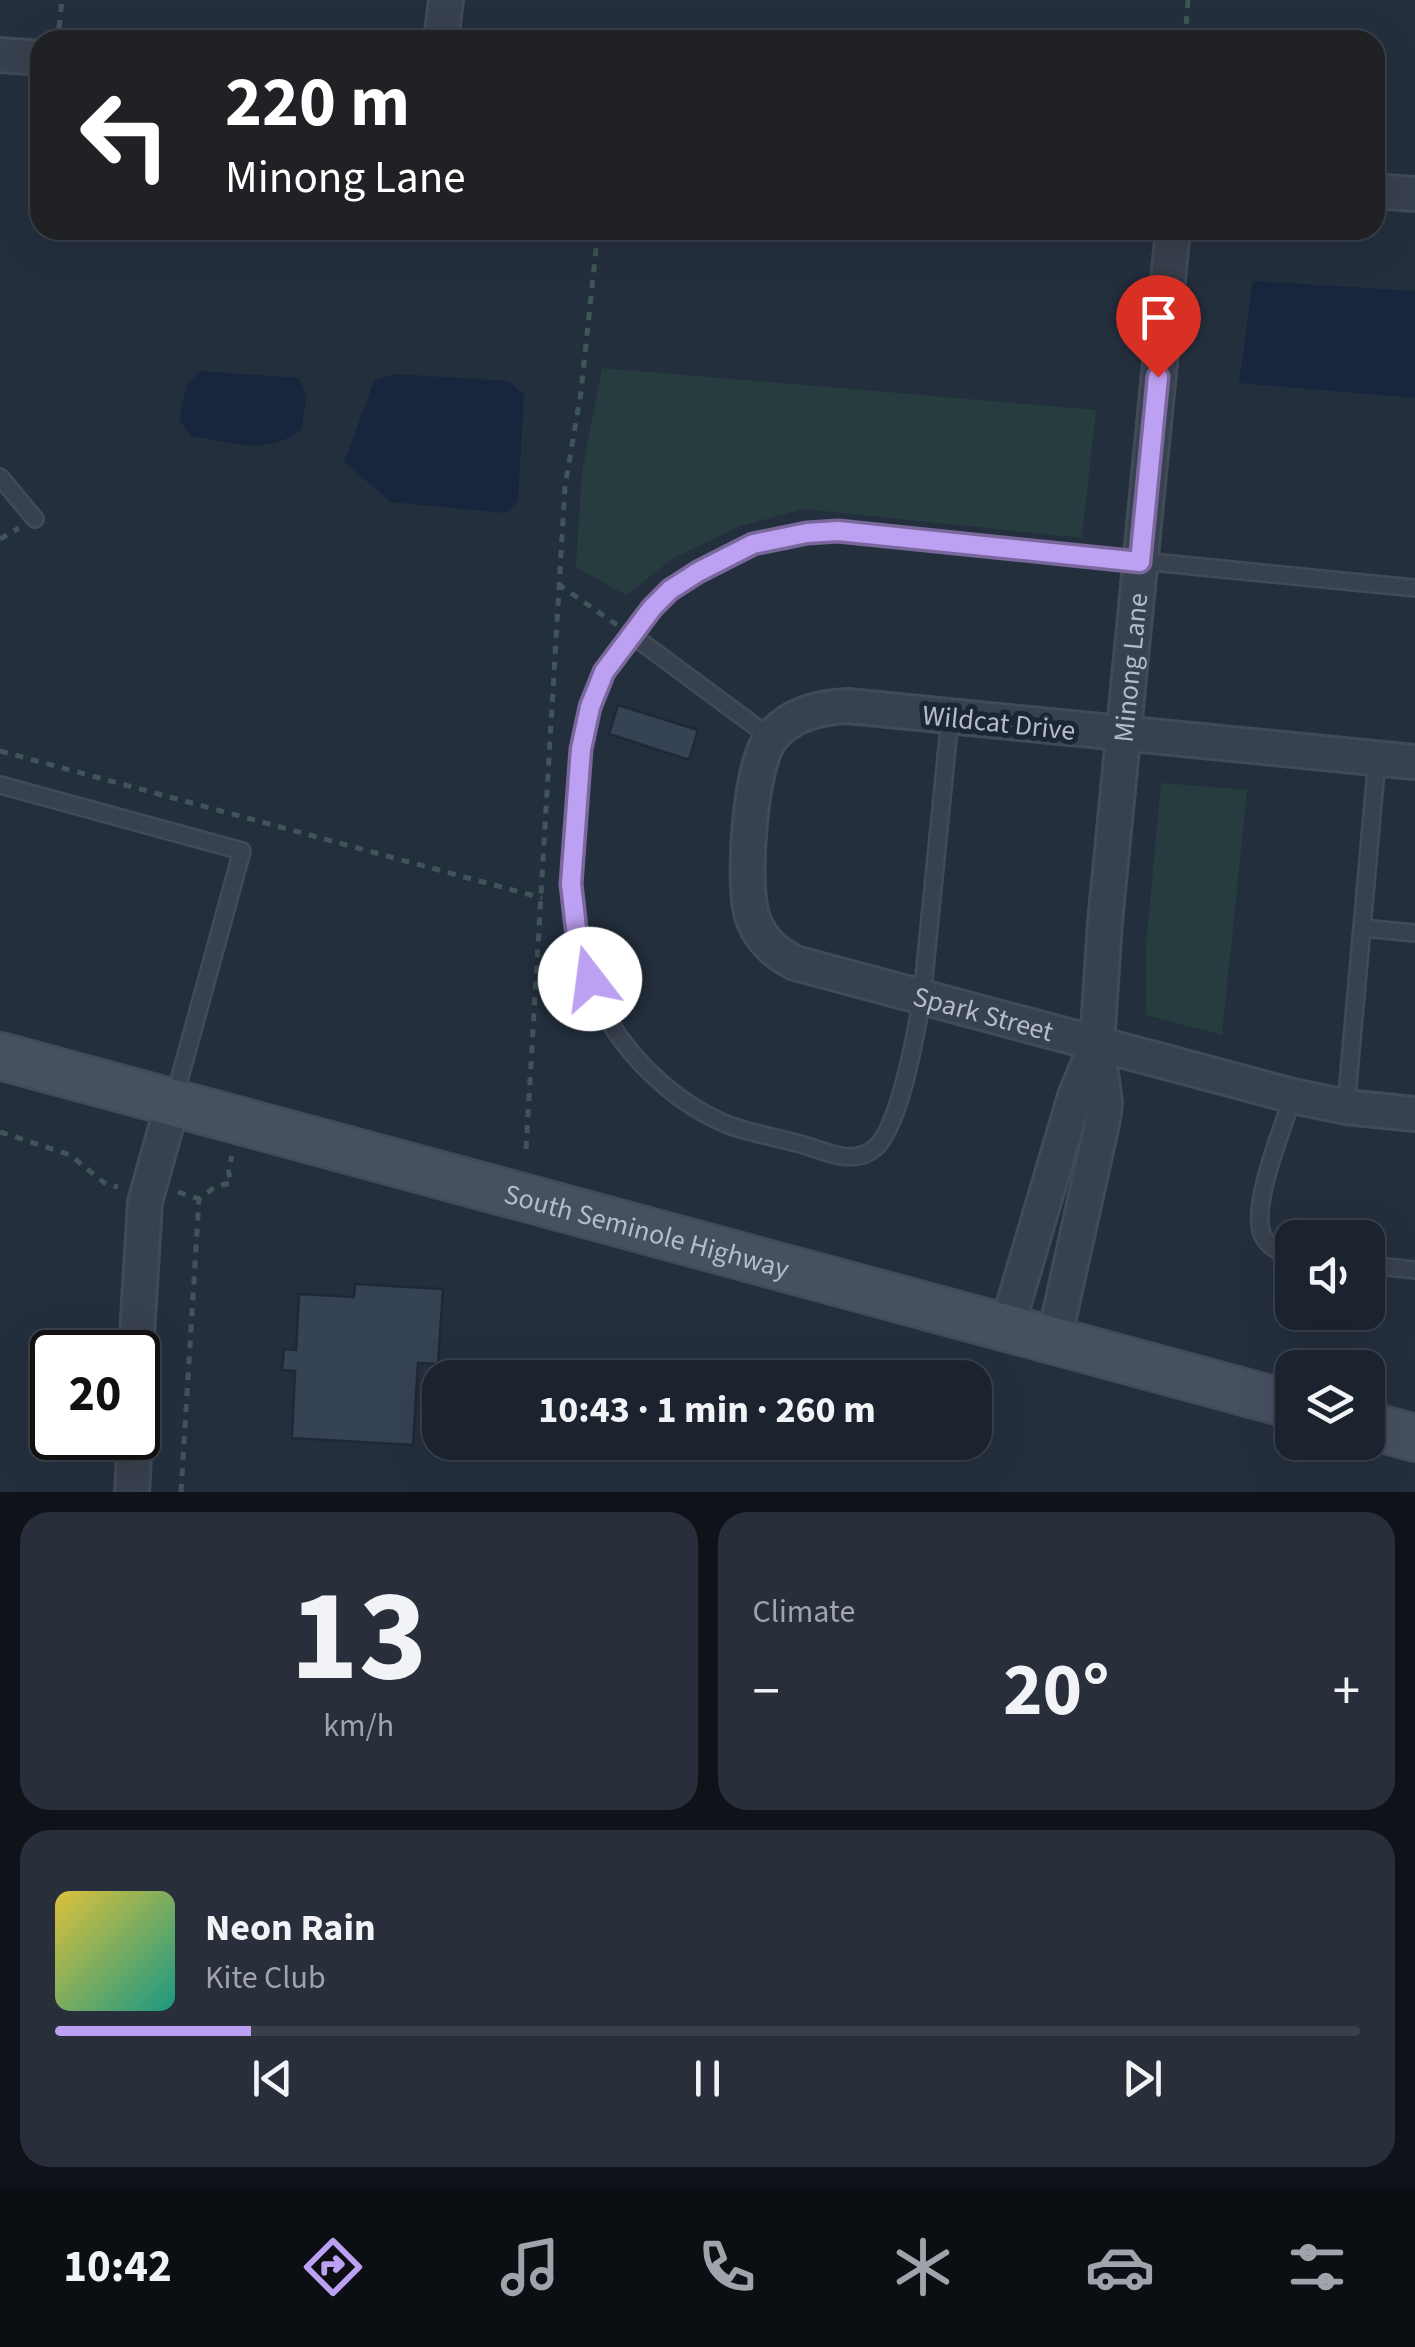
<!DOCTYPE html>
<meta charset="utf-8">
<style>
:root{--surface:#1b232e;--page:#282f3a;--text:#f1f3f6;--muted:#a0a4aa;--line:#39404a;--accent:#bca0f2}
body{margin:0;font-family:"Source Sans 3",sans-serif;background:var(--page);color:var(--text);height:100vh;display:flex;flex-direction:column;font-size:38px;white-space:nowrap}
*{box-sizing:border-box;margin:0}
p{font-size:32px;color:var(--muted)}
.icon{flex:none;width:55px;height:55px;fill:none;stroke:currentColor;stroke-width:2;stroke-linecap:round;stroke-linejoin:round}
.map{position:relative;height:1492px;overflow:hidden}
.side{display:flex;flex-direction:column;gap:20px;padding:20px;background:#0f1319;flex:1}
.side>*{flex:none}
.hud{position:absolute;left:30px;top:30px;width:1355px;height:210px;border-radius:30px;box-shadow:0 10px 40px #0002,0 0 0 2px var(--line);background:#202124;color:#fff;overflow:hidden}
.tools{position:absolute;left:1275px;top:1220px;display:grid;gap:20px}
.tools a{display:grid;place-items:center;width:110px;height:110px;border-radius:20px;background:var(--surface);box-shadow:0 10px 40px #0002,0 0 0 2px var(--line);font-size:50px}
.speed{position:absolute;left:30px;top:1330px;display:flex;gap:20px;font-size:50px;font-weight:700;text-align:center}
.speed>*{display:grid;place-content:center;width:130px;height:130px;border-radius:50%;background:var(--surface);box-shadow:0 10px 40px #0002,0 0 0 2px var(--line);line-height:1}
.speed .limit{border:5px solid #111;border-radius:15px;background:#fff;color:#111}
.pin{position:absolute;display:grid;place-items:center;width:85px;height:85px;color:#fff;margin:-102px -42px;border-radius:50% 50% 50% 0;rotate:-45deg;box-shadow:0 0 10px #0007}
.pin .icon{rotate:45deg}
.me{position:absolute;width:110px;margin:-55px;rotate:345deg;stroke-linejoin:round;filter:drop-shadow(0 0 8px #0008)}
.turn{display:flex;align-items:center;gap:35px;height:210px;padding:0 30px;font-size:45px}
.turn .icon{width:130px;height:130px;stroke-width:2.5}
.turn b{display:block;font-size:70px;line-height:85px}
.big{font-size:75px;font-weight:700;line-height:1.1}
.side .tile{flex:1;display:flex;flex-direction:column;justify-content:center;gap:15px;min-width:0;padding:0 35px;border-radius:30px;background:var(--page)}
.side .dial{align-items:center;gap:0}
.dial b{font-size:130px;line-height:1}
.song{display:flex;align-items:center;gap:30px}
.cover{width:120px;height:120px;border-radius:15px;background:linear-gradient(135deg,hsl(50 70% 55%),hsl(170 70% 35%))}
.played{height:10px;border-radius:5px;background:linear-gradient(90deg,var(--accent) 15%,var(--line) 15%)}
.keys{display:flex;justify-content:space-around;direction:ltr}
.heat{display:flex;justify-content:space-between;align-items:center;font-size:55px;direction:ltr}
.side .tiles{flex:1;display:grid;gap:20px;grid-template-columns:1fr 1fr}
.tile:last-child{grid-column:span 2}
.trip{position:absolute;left:422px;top:1360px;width:570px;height:100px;border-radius:30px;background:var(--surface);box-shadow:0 10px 40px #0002,0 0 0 2px var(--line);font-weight:700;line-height:100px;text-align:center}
.dock{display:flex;height:160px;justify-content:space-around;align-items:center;background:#0b0e12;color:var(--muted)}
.dock .icon{width:70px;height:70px}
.dock .active{color:var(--accent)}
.dock b{font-size:45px;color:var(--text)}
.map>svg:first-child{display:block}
</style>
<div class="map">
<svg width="1415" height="1492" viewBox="0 0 1415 1492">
<rect width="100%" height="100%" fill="#242f3e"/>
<path fill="#263c3f" d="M602 368 1096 410 1082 538 803 509 737 527 674 558 626 595 576 567 582 472Z
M1161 783 1247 790 1222 1035 1146 1015V946Z"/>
<path fill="#17263c" d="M1253 281 1415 291V398L1239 383Z
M202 371 299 378 307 395 301 430C269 456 229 442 191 436L179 420 187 383Z
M394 374 509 381 524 395 518 501 506 513 391 502 344 462 374 381Z"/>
<path fill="#364354" stroke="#1f2835" stroke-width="2.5" d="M618 705 698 730 689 760 609 734Z
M355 1284 443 1289 438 1364 418 1363 413 1445 292 1438 295 1371 282 1370 284 1349 296 1350 299 1294 354 1297Z"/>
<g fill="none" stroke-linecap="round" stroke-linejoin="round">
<defs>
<path id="lane" d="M0 477 35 519
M632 635 771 738
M950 718 922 998C916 1033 900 1126 875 1148 854 1166 827 1152 804 1145 780 1138 754 1134 731 1126 680 1106 634 1064 607 1018 572 960 570 892 575 827 578 788 578 746 589 707 598 680 613 658 631 636 644 621 654 603 670 590 718 552 778 534 838 531L1415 588
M0 785 242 851 174 1099
M1362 928 1415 933
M1346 1107 1377 759
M1292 1256C1280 1253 1268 1247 1262 1234 1251 1204 1283 1127 1293 1096
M1368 1265 1415 1270"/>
<g id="street">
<path d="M441 40 446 0"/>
<path d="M0 55 40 58"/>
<path d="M1375 191 1415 194"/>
<path id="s1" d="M1415 762 848 706C820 707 790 714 771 738 750 765 741 886 753 919 761 940 775 953 795 963L1293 1096 1346 1107 1415 1114"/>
<path d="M1007 1327 1075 1096 1095 1048"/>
<path id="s2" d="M1054 1340 1103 1119 1105 1103 1097 1044 1105 922 1173 230"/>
<path d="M136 1352 145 1202 173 1102"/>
<path d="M132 1492 135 1438"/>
</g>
<g id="secondary">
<path id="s3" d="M0 1056 1292 1405"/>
<path d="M1368 1425 1415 1438"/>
</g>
</defs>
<use href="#lane" stroke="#414a57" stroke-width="20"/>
<use href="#street" stroke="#414a57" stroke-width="38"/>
<use href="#secondary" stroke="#414a57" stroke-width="50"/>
<path stroke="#3f5557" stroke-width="5" stroke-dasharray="8 8" stroke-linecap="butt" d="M59 28 62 0
M1185 40 1188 0
M0 539 19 528
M558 584 617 625
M0 751 542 898
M0 1132 70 1155 107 1185 118 1187
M526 1149 565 486 581 392 598 230
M178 1192 199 1199
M181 1492 199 1199 216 1186 231 1183 228 1169 232 1156"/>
<use href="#lane" stroke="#38414e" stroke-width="15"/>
<use href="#street" stroke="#38414e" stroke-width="32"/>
<use href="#secondary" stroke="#465061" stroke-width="45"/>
</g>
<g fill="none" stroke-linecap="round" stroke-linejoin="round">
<defs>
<path id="route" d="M590 979 576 928 571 884 581 749 590 707 604 672 652 608 670 590 698 572 753 544 807 533 838 531 1140 562 1158 377"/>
</defs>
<use href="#route" stroke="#7a689d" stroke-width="25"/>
<use href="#route" stroke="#bca0f2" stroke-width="18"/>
</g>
<g text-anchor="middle" stroke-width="10" stroke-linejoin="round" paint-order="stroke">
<g font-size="28" fill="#b4bcc9" stroke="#1d2633">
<text dy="10" stroke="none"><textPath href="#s2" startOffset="680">Minong Lane</textPath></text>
<text transform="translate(999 722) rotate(6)" y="10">Wildcat Drive</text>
<text dy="10" stroke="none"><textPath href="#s1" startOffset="1098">Spark Street</textPath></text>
<text dy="10" stroke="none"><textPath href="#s3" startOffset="670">South Seminole Highway</textPath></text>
</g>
</g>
</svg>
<div class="tools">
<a><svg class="icon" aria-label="sound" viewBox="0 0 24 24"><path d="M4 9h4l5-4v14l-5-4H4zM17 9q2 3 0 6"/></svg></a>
<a><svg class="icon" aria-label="layers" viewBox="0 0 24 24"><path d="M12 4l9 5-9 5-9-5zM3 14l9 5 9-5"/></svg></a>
</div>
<div class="speed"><div class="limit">20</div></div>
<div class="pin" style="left:1158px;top:377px;background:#d93025"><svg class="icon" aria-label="arrive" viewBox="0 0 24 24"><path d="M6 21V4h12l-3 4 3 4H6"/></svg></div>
<svg class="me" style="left:590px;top:979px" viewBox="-20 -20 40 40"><circle r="19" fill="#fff"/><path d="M0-13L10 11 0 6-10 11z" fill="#bca0f2"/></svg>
<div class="trip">10:43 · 1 min · 260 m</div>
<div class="hud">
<div class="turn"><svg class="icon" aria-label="left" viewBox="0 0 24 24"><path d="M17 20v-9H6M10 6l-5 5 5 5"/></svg><div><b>220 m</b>Minong Lane</div></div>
</div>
</div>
<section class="side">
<div class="tiles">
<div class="tile dial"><b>13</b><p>km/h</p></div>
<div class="tile"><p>Climate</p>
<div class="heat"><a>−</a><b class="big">20°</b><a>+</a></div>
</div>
<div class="tile">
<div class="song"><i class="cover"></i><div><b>Neon Rain</b><p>Kite Club</p></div></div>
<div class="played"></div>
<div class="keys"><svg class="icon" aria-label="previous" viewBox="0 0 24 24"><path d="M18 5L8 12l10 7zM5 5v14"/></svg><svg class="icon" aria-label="pause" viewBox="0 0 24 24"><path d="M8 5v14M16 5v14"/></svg><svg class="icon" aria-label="next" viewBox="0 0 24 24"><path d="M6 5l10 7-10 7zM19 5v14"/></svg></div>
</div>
</div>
</section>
<nav class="dock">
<b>10:42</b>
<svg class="icon active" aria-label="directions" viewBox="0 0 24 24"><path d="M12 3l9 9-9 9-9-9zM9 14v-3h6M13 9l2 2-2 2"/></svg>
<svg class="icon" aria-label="music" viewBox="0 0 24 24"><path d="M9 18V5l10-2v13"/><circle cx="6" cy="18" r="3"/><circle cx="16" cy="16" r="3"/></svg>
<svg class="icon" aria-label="phone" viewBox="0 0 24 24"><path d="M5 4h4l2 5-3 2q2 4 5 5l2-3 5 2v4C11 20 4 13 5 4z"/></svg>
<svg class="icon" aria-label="climate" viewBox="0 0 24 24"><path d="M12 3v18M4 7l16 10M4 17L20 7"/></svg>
<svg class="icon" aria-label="car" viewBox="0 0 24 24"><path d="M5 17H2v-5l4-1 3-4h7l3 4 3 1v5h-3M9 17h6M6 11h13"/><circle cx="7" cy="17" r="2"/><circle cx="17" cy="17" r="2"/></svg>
<svg class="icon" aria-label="filters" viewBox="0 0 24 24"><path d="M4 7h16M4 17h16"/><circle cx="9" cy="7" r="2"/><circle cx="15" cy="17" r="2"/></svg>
</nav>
